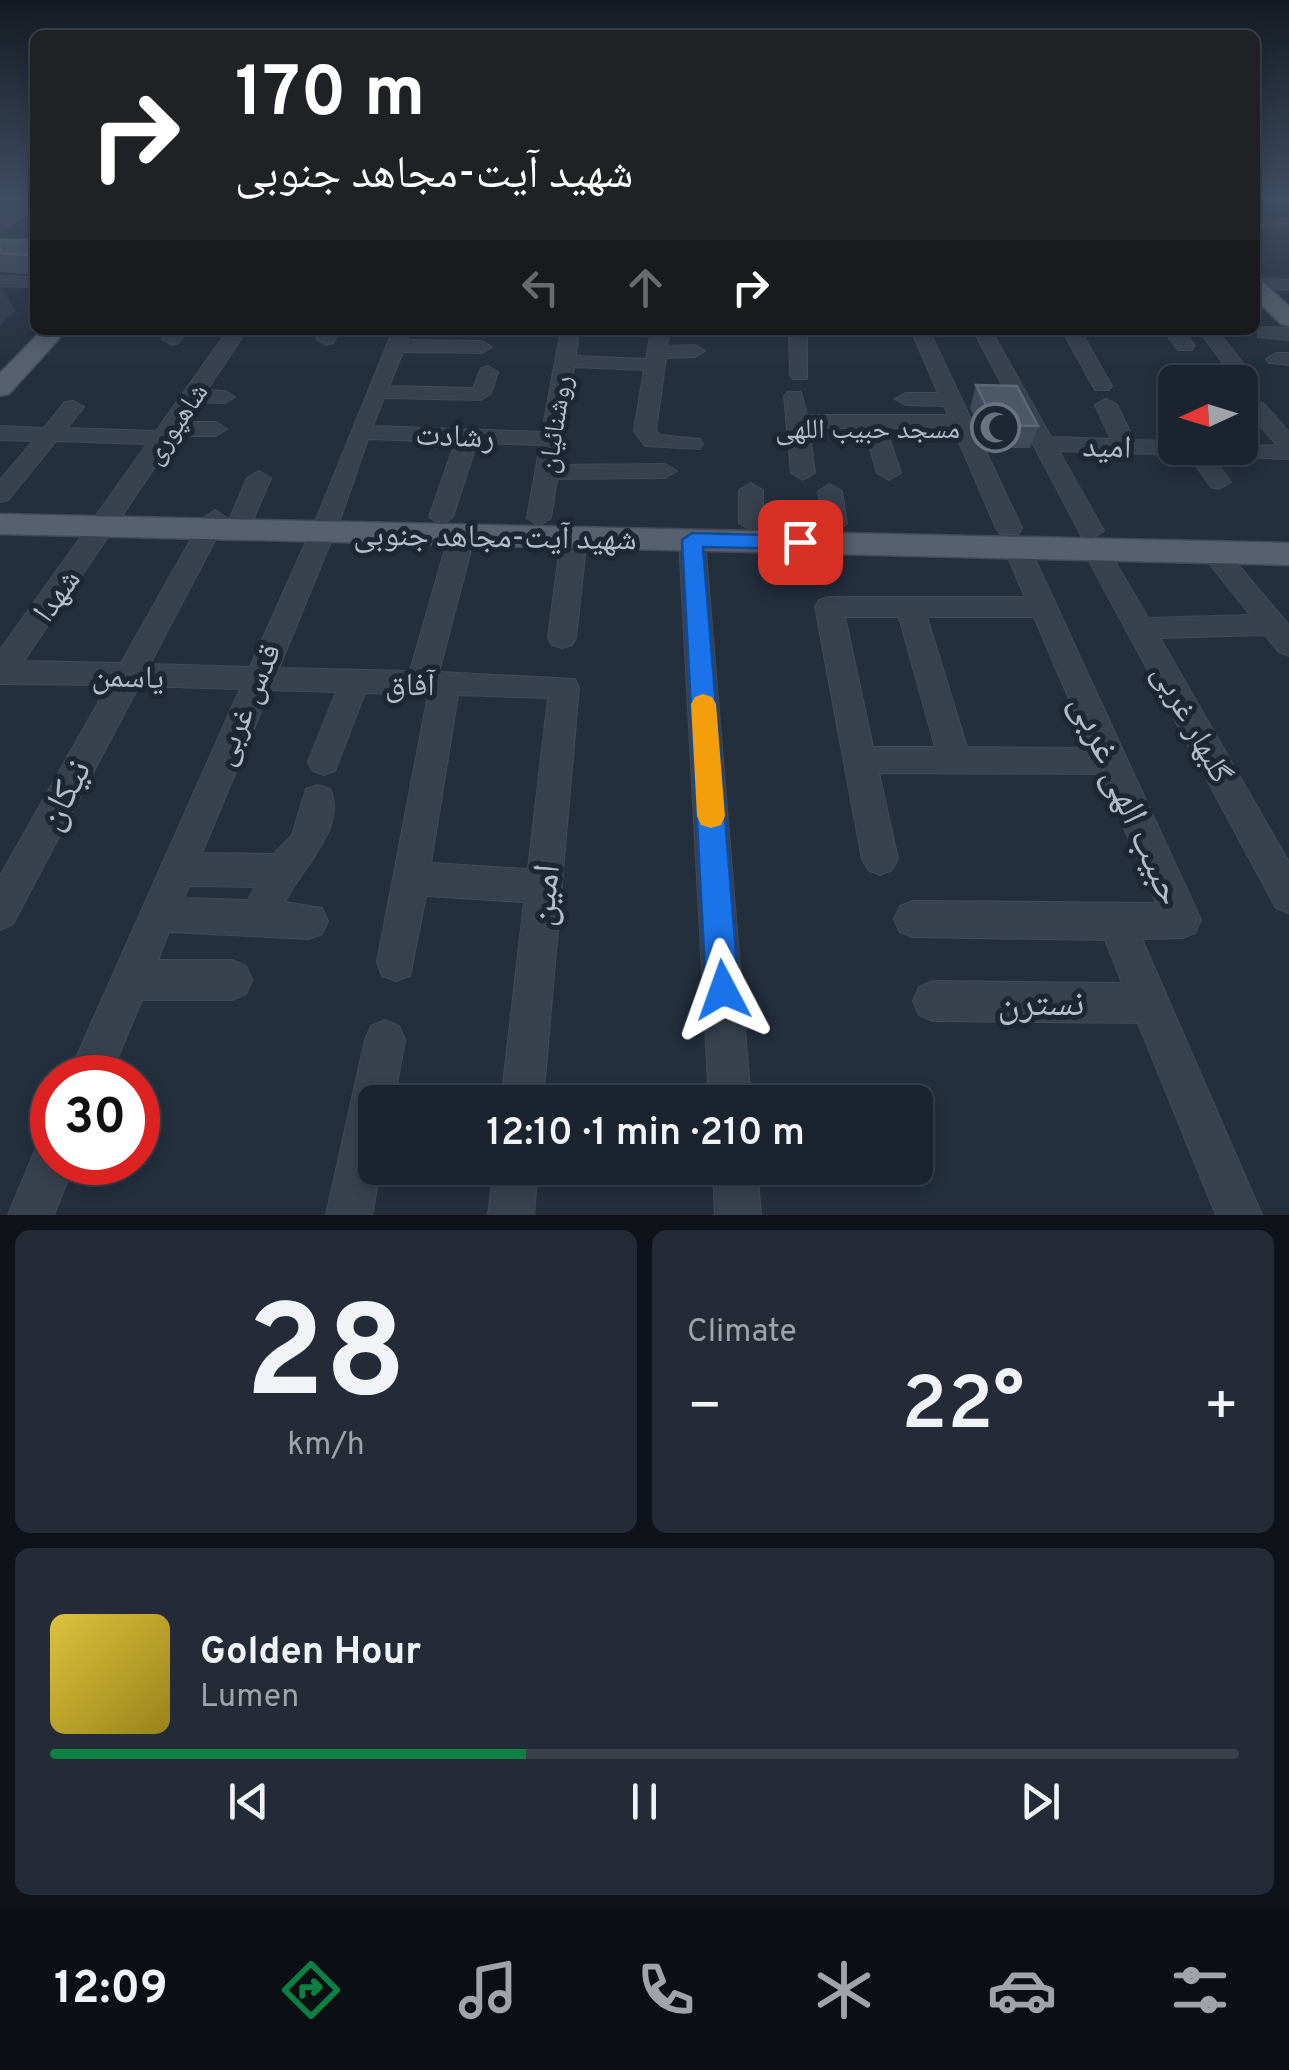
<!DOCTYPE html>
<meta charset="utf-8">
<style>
:root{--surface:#1b232e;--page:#242b36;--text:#f1f3f6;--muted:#a0a4aa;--line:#39404a;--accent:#0b8043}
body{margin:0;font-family:Overpass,"Noto Naskh Arabic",sans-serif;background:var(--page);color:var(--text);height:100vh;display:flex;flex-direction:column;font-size:38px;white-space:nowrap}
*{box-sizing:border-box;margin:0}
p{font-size:32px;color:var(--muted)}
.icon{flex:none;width:55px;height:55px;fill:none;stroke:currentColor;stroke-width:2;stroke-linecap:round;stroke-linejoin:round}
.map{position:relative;height:1215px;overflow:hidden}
.drawer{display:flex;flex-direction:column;gap:15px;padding:15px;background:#0f1319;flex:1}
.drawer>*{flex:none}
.top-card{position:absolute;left:30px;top:30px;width:1230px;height:305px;border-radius:15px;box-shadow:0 5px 15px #0003,0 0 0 2px var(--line);background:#202124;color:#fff;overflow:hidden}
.needle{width:65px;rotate:266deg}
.controls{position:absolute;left:1158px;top:365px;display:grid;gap:20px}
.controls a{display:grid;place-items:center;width:100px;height:100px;border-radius:15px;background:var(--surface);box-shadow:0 5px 15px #0003,0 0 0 2px var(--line);font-size:50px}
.speed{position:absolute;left:30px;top:1055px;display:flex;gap:20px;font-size:50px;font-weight:700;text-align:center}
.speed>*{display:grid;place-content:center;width:130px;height:130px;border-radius:50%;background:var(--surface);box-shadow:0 5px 15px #0003,0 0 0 2px var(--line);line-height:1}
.speed .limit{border:15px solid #d22;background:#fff;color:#111}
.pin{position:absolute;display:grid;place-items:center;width:85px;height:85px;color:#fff;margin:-42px;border-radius:20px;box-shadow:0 5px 15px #0006}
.me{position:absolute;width:110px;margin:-55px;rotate:356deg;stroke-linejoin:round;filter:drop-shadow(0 0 8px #0008)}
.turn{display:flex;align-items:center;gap:35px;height:210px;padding:0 40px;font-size:45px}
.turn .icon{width:130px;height:130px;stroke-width:2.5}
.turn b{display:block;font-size:70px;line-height:85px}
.lanes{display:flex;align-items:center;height:95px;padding:0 40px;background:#0003;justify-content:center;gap:50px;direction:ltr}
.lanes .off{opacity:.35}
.big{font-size:75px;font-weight:600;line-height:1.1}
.drawer .card{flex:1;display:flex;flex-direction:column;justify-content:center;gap:15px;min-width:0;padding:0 35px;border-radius:15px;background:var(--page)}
.drawer .dial{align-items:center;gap:0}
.dial b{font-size:130px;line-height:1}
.song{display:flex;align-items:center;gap:30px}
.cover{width:120px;height:120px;border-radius:15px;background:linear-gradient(135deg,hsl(50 70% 55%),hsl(50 70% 35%))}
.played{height:10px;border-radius:5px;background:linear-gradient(90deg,var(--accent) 40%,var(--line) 40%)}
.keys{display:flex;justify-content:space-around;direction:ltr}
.heat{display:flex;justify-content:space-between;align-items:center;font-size:55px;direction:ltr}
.drawer .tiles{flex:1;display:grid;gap:15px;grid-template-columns:1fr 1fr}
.card:last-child{grid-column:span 2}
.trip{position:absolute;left:358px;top:1085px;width:575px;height:100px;border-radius:15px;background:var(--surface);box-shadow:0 5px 15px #0003,0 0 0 2px var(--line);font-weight:600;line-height:100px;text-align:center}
.tab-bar{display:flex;height:160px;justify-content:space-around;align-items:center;background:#0b0e12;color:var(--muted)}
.tab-bar .icon{width:70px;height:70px}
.tab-bar .on{color:var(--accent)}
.tab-bar b{font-size:45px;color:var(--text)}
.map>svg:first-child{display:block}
</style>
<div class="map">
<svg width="1289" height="1215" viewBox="0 0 1289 1215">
<rect width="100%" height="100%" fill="#242f3e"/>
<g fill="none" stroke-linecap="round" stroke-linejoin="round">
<defs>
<path id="minor" d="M0 196H8L0 200Z
M1255 196H1289V202L1255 200Z
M35 197V208L0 232V220Z
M1255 218 1289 219V229L1255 228Z
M0 276 35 277V287L0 286Z
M1268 279 1289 280V290L1262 288V280Z
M1265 327 1289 328V340L1258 337V329Z
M169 330H188L179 343 172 345 162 339Z
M228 330H247L207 390 225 391 235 397 225 403 199 402 185 422H216L227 429 216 436H176L24 661 121 663 203 518 215 510 227 518 150 664 250 667 317 517 393 330H411L407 340 482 341 492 347 482 353 403 352 389 386 473 388 481 368 488 366 498 372 491 394 481 400 384 398 373 426 542 432 561 330H579L576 356 646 359 651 330H669L667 346 695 345 705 351 695 357 666 358 656 430 660 435 700 439 703 444 700 449 645 446 634 431 644 370 574 367 559 465 665 464 677 471 665 478 557 479 551 518 539 526 527 518 540 445 477 443 453 517 441 525 429 517 455 442 368 439 341 517 279 668 410 671 449 535 462 527 475 535 439 672 575 679 579 687 543 1102H501L524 902 426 896 410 976 396 981 382 976 377 962 428 695 365 693 335 771 324 775 313 771 308 762 336 692 270 690 202 853 274 854 292 835 306 789 318 785 330 789C348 827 300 870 285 902L322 908 328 921 322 934 309 939 169 932 158 960H232L246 966 252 980 246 994 232 1000H142L109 1078H67L240 689 139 686 13 924 0 930V876L108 685 0 684V650L147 444 56 441 8 500 0 502V480L33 441 0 440V426L44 428 65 402 73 401 84 407 67 428 156 431ZM458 695 548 698 528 869 431 863ZM189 886 255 887 248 900 184 898Z
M322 330H340L333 343 326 345 316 339Z
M789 330H807V379H793L790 375Z
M911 330H929L1022 528 1018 534H1000L996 528 953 428H886L901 473 889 480 877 473 864 428H809L815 473 803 480 791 473 784 396 787 392H801L807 415H948L944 406 906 405 895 399 906 393H938Z
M973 330H991L1051 437 1111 439 1095 405 1106 399 1117 405 1134 440 1175 441V448L1277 445 1244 408 1255 402 1263 403 1289 432V459L1212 456 1231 482 1219 489 1211 487 1188 455 1059 451 1104 531 1091 539 1082 537Z
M1062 330H1080L1112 386 1109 390H1095Z
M1163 330H1182L1195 346 1192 350H1178Z
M1198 330H1217L1258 382 1255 386 1196 382 1198 377 1232 375Z
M1276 353H1289V365L1269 363 1266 359Z
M259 471 271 478 254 518 242 526 233 524 230 518 247 478Z
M751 483 763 490V523L751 531 739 523V490Z
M830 484 842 491 847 524 835 532 823 524 818 491Z
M574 530 587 538 576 638 572 645 562 648 552 645 548 638 561 538Z
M692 532 705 540 751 1102H709L679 540Z
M1017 540 1030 548 1201 920 1195 933 1182 938 1142 939 1262 1215H1216L1138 1023 933 1021 919 1015 913 1001 919 987 933 981 1122 983 1105 940 913 937 900 932 894 919 900 906 913 901 1156 903 1101 774 879 773 898 859 892 870 880 875 868 870 862 859 815 607 819 600 829 597H1025L1004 548ZM845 617H899L935 747H873ZM927 617H1034L1090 748 967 747Z
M1096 542 1105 544 1148 618 1250 615 1201 553 1214 544 1223 547 1289 625V656L1279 652 1265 635 1160 638 1289 862V913L1276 908 1083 550Z
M385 1020 399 1026 405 1040 394 1102H375V1168H381L372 1215H326L365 1040 371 1026Z
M52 1140V1162H75L54 1215H8L37 1146Z
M494 1168H538L534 1215H488Z
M713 1168H757L761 1215H715Z"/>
<path id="major" d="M1255 280 1263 282 1289 306V326L1281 324 1255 299Z
M42 330H67L9 394 0 396V373Z
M0 514 1289 543V565L0 534Z"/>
</defs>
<use href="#minor" stroke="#414a57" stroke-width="2"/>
<use href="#major" stroke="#414a57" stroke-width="3"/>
<use href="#minor" fill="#38414e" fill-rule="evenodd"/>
<use href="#major" fill="#56606e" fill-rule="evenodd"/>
</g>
<path fill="#3f4b5c" d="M0 240H35V275L0 272Z
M976 385 1038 426 1030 448H988L970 408Z"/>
<path fill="#2f3b4b" d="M0 284 15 312 0 325Z"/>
<path fill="#4b5868" stroke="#5c6777" stroke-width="2.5" d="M0 240H35V256L0 253Z
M976 385 1017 386 1038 426 996 425Z"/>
<linearGradient id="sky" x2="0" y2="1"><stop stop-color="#141a22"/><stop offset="0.54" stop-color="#3f4d63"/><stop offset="1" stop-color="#3f4d63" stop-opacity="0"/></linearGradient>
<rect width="1289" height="366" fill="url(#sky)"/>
<path fill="#1a73e8" stroke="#114b97" stroke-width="2.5" d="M692 533 800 536 811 542 800 549 703 547 739 990 734 1002 723 1006 711 1002 706 990 682 540Z"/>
<path fill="#f59e0b" d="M703 694 712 697 716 704 725 816 721 825 711 828 701 825 697 816 691 704 695 697Z"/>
<defs>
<symbol id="mosque-ring" viewBox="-11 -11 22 22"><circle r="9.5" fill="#1d2633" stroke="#6b7280" stroke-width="1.5"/><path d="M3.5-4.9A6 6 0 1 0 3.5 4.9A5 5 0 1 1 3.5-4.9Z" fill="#6b7280"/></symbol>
</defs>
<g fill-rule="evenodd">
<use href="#mosque-ring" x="968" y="400" width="55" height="55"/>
</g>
<g text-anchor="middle" stroke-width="10" stroke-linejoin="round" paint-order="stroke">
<g font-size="28" fill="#b4bcc9" stroke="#1d2633">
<text transform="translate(175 423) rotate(-56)" y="10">شاهپوری</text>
<text transform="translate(554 424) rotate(-81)" y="10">روشنائیان</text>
</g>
<g font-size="28" fill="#b4bcc9" stroke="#1d2633" text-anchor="end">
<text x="960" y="438">مسجد حبیب اللهی</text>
</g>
<g font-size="32" fill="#b4bcc9" stroke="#1d2633">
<text transform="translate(455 435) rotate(2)" y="11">رشادت</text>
<text transform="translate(1107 446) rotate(2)" y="11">امید</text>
<text transform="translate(495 536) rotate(1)" y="11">شهید آیت-مجاهد جنوبی</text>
<text transform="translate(56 595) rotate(-54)" y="11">شهدا</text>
<text transform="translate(128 676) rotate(2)" y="11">یاسمن</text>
<text transform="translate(410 684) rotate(1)" y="11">آفاق</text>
<text transform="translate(246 704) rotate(-67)" y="11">قدس غربی</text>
<text transform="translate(1193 723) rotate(61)" y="11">گلبهار غربی</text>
</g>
<g font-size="38" fill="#b4bcc9" stroke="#1d2633">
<text transform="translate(63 794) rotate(-62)" y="13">نیکان</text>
<text transform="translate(1128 799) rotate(66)" y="13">حبیب الهی غربی</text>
<text transform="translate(543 895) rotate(-84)" y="13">امین</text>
<text x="1041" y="1015">نسترن</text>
</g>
</g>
</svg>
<div class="controls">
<a><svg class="needle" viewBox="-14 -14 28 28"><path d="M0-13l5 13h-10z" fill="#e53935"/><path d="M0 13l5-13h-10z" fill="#a0a4aa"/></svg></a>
</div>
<div class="speed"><div class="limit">30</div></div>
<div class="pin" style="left:800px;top:542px;background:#d93025"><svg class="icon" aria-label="arrive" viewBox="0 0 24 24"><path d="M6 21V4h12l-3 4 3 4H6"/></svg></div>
<svg class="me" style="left:723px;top:990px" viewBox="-20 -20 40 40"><path d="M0-17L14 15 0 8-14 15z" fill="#1a73e8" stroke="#fff" stroke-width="4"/></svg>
<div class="trip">12:10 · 1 min · 210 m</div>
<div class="top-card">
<div class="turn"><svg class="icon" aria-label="right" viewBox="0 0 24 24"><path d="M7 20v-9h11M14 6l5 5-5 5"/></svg><div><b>170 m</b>شهید آیت-مجاهد جنوبی</div></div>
<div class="lanes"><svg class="icon off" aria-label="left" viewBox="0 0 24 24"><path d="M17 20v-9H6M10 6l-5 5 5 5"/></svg><svg class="icon off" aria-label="ahead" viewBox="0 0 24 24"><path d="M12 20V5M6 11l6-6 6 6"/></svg><svg class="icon" aria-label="right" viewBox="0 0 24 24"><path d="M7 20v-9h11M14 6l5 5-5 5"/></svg></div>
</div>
</div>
<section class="drawer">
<div class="tiles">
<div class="card dial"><b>28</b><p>km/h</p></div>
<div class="card"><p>Climate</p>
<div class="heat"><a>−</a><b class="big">22°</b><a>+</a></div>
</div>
<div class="card">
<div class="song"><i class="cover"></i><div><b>Golden Hour</b><p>Lumen</p></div></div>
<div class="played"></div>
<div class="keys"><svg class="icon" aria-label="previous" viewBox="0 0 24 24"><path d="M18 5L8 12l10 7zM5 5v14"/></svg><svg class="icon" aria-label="pause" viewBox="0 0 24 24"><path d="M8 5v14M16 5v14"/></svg><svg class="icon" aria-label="next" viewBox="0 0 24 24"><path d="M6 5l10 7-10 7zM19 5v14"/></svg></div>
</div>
</div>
</section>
<nav class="tab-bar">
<b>12:09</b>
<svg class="icon on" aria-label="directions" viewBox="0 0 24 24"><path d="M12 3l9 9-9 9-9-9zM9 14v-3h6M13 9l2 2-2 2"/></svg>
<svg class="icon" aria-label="music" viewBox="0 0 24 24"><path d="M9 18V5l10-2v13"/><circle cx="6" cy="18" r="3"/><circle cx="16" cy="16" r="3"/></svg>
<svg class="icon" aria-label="phone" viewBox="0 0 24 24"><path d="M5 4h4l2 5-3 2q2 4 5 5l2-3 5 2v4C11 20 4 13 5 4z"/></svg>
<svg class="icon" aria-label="climate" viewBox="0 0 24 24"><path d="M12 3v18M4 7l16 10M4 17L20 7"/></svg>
<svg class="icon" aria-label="car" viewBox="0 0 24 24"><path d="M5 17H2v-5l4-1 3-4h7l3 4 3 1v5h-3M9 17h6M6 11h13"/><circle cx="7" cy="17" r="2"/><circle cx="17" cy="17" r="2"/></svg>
<svg class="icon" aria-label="filters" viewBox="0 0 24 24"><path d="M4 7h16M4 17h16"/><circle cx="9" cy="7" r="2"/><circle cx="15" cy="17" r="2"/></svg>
</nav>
